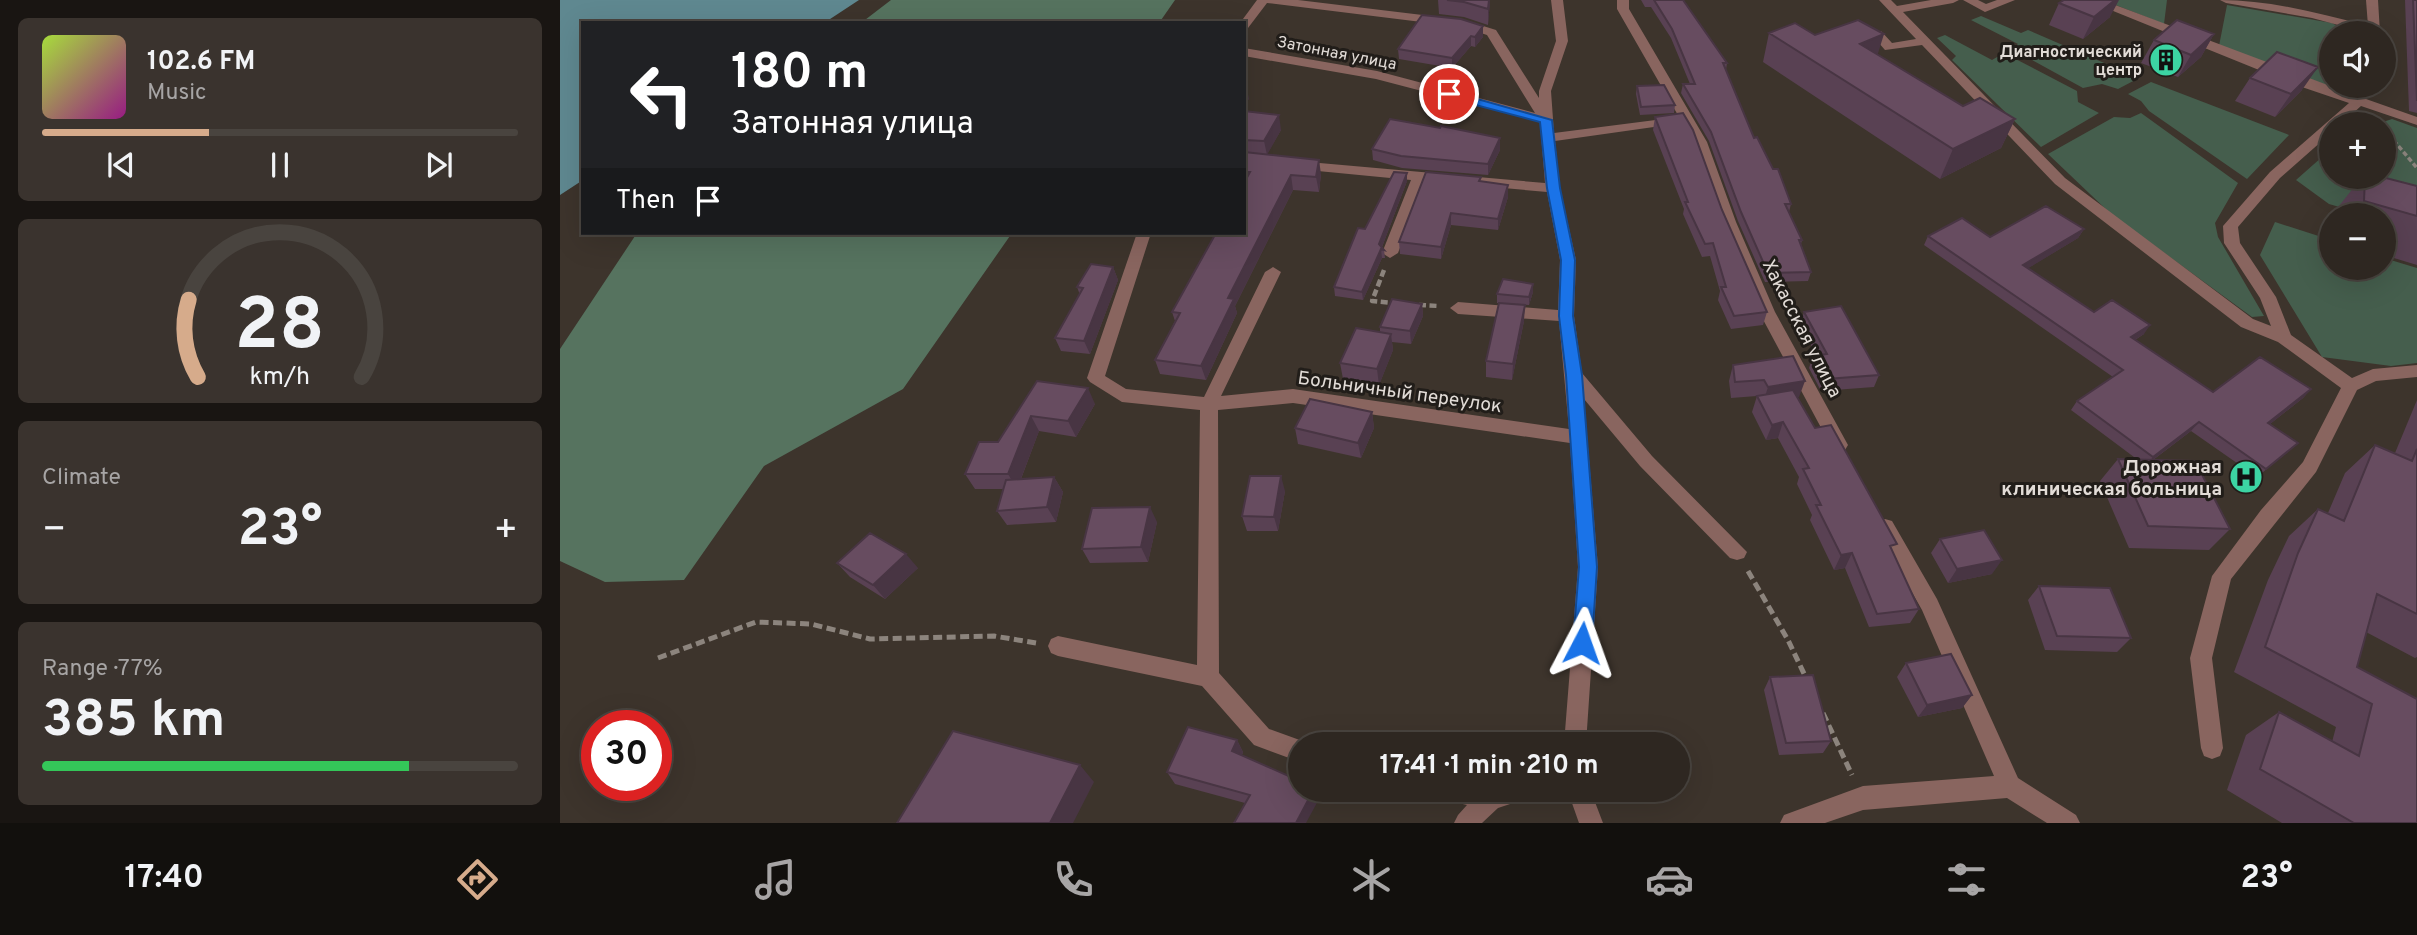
<!DOCTYPE html>
<meta charset="utf-8">
<style>
:root{--surface:#2e2721;--page:#3a332e;--text:#f1f3f6;--muted:#a7a5a5;--line:#49443f;--accent:#d6ab8b}
body{margin:0;font-family:Overpass,sans-serif;background:var(--page);color:var(--text);height:100vh;display:flex;flex-direction:column;font-size:26px;white-space:nowrap}
*{box-sizing:border-box;margin:0}
p{font-size:23px;color:var(--muted)}
.icon{flex:none;width:38px;height:38px;fill:none;stroke:currentColor;stroke-width:2;stroke-linecap:round;stroke-linejoin:round}
.map{position:relative;flex:1;overflow:hidden}
.sheet{display:flex;flex-direction:column;gap:18px;padding:18px;background:#191512;width:560px}
.sheet>*{flex:none}
.top-card{position:absolute;left:21px;top:21px;width:665px;height:214px;border-radius:0px;box-shadow:0 7px 28px #0002,0 0 0 2px var(--line);background:#202124;color:#fff;overflow:hidden}
.buttons{position:absolute;left:1759px;top:21px;display:grid;gap:14px}
.buttons a{display:grid;place-items:center;width:77px;height:77px;border-radius:50%;background:var(--surface);box-shadow:0 7px 28px #0002,0 0 0 2px var(--line);font-size:35px}
.speed{position:absolute;left:21px;top:710px;display:flex;gap:14px;font-size:35px;font-weight:700;text-align:center}
.speed>*{display:grid;place-content:center;width:91px;height:91px;border-radius:50%;background:var(--surface);box-shadow:0 7px 28px #0002,0 0 0 2px var(--line);line-height:1}
.speed .limit{border:10px solid #d22;background:#fff;color:#111}
.pin{position:absolute;display:grid;place-items:center;width:60px;height:60px;color:#fff;margin:-30px;border:4px solid #fff;border-radius:50%;box-shadow:0 2px 7px #0007}
.me{position:absolute;width:77px;margin:-38px;rotate:4deg;stroke-linejoin:round;filter:drop-shadow(0 0 5px #0008)}
.turn{display:flex;align-items:center;gap:24px;height:147px;padding:0 35px;font-size:32px}
.turn .icon{width:91px;height:91px;stroke-width:2.5}
.turn b{display:block;font-size:49px;line-height:60px}
.then{display:flex;align-items:center;height:66px;padding:0 35px;background:#0003;gap:14px;font-size:26px}
.big{font-size:52px;font-weight:700;line-height:1.1}
.sheet .card{flex:1;display:flex;flex-direction:column;justify-content:center;gap:10px;min-width:0;padding:0 24px;border-radius:10px;background:var(--page)}
.sheet .dial{align-items:center;gap:0}
.dial svg{height:182px;overflow:visible;fill:none;stroke:var(--line);stroke-width:7;stroke-linecap:round;text-anchor:middle}
.dial text{fill:var(--text);stroke:none}
.song{display:flex;align-items:center;gap:21px}
.cover{width:84px;height:84px;border-radius:10px;background:linear-gradient(135deg,hsl(80 70% 55%),hsl(310 70% 35%))}
.played{height:7px;border-radius:4px;background:linear-gradient(90deg,var(--accent) 35%,var(--line) 35%)}
.keys{display:flex;justify-content:space-around;direction:ltr}
.heat{display:flex;justify-content:space-between;align-items:center;font-size:38px;direction:ltr}
.charge{height:10px;border-radius:5px;background:linear-gradient(90deg,#34c759 77%,var(--line) 0)}
.trip{position:absolute;left:728px;top:732px;width:402px;height:70px;border-radius:35px;background:var(--surface);box-shadow:0 7px 28px #0002,0 0 0 2px var(--line);font-weight:700;line-height:70px;text-align:center}
.dock{display:flex;height:112px;justify-content:space-around;align-items:center;background:#12100d;color:var(--muted)}
.dock .icon{width:49px;height:49px}
.dock .on{color:var(--accent)}
.dock b{font-size:32px;color:var(--text)}
main{display:flex;flex:1;min-height:0}
.map>svg:first-child{display:block}
</style>
<main>
<section class="sheet">
<div class="card">
<div class="song"><i class="cover"></i><div><b>102.6 FM</b><p>Music</p></div></div>
<div class="played"></div>
<div class="keys"><svg class="icon" aria-label="previous" viewBox="0 0 24 24"><path d="M18 5L8 12l10 7zM5 5v14"/></svg><svg class="icon" aria-label="pause" viewBox="0 0 24 24"><path d="M8 5v14M16 5v14"/></svg><svg class="icon" aria-label="next" viewBox="0 0 24 24"><path d="M6 5l10 7-10 7zM19 5v14"/></svg></div>
</div>
<div class="card dial"><svg viewBox="0 0 100 80">
<path d="M14 69A42 42 0 1 1 86 69"/>
<path d="M14 69A42 42 0 0 1 10 35" stroke="#d6ab8b"/>
<text x="50" y="56" font-size="32" font-weight="700">28</text>
<text x="50" y="72" font-size="11">km/h</text>
</svg></div>
<div class="card"><p>Climate</p>
<div class="heat"><a>−</a><b class="big">23°</b><a>+</a></div>
</div>
<div class="card"><p>Range · 77%</p><b class="big">385 km</b><div class="charge"></div></div>
</section>
<div class="map">
<svg width="1857" height="823" viewBox="0 0 1857 823">
<rect width="100%" height="100%" fill="#3d342c"/>
<path fill="#455e4d" d="M1543 0H1607L1604 24Z
M1667 5 1772 23 1787 32 1771 33V78L1768 88 1659 46Z
M1421 16 1461 33 1468 30 1579 78 1558 89 1542 84 1523 88 1452 49 1458 44 1411 20Z
M1385 35 1432 60 1444 53 1517 91 1518 102 1539 113 1481 147 1392 60 1396 56 1377 38Z
M1591 82 1729 135 1687 179 1589 111 1581 101 1568 94Z
M1581 113 1678 183 1655 223 1658 237 1704 316 1692 317 1551 214 1488 154 1554 117 1570 118Z
M1832 119 1857 128V229L1824 215H1807L1769 204 1736 180 1771 149V177H1824V124H1817Z
M1715 222 1771 240V268H1824V258L1857 268V363L1831 366 1762 357 1700 255Z"/>
<path fill="#56735f" d="M331 0H615L599 23H301Z
M77 233H452L343 389 204 466 124 580 45 582 0 561V349Z"/>
<path fill="#5f8890" d="M0 0H299L264 23H23V180L0 195Z"/>
<g fill="none" stroke-linecap="round" stroke-linejoin="round">
<path stroke="#8c847d" stroke-width="3.5" stroke-dasharray="5 2.5" stroke-linecap="butt" d="M1824 129 1857 168"/>
<path stroke="#8c847d" stroke-width="4.5" stroke-dasharray="7 3.5" stroke-linecap="butt" d="M824 270 812 301 833 303
M859 305 879 306"/>
<path stroke="#8c847d" stroke-width="5" stroke-dasharray="9 4.5" stroke-linecap="butt" d="M1188 571 1228 640 1247 680
M98 658 196 622 251 624 310 639 434 636 476 643
M1263 713 1292 775"/>
<path fill="#89655f" fill-rule="evenodd" d="M697 0H738L904 20 936 30 979 98V91L996 41 991 0H1003L1008 41 991 91 994 133 1119 117 1057 9V0H1069V9L1147 142 1176 222 1215 312 1288 445 1285 450H1273L1199 312 1162 222 1133 142 1121 121 1115 124 995 141 1000 188 1016 260 1014 316 1022 373 1092 456 1187 552 1184 558 1177 560 1170 558 1080 466 1024 399 1038 567 1026 744H1004L1018 567 1010 443 733 403 658 410 659 673 709 729 748 743 740 744V762L694 745 642 686 498 656 491 653 488 646 491 639 498 636 637 665 640 410 562 402 530 382 527 378 577 233H591L545 376 566 389 644 397 705 272 713 267 721 272 661 396 733 389 1009 429 999 321 898 314 890 308 898 302 998 310 1000 260 987 192 865 181 838 253 830 258 822 253 851 180 737 169 730 165 737 161 985 183 980 122 816 79 684 56V48L817 71 975 113 927 35 902 27 707 3 688 28 684 29V23H680Z
M1319 0H1331L1337 6 1371 0H1399L1393 3 1343 12 1505 178 1693 319 1711 326 1700 298 1664 243 1663 226 1710 172 1789 103 1736 85 1526 0H1542L1794 95 1796 86H1808L1806 99 1857 117V125L1801 106 1781 124H1771V133L1720 178 1678 227 1680 243 1716 297 1731 335 1792 378 1813 369 1857 365V377L1816 381 1797 390 1756 472 1671 579 1652 658 1663 748 1660 756 1652 759 1644 756 1641 748 1630 658 1652 576 1701 510 1743 462 1781 388 1718 342 1681 327 1495 184 1362 45 1325 50 1311 34 1313 31H1321L1332 43 1356 39Z
M1403 0H1418L1426 4 1437 0H1455L1425 12Z
M1660 0C1710 0 1759 13 1808 26L1806 0H1818L1820 33H1808L1752 18 1666 3Z
M1325 519 1332 521 1377 599 1458 778 1516 815 1520 823H1487L1447 798 1303 810 1265 823H1220L1224 815 1303 786 1434 776 1362 610 1315 527 1318 521Z
M870 789H974L971 797 938 808 922 823H894L898 815 907 805 873 797Z
M1007 789H1030L1043 823H1019Z"/>
</g>
<path fill="#594153" d="M878 0H930L928 25 904 17 879 14Z
M1081 0H1123L1167 63 1166 70 1194 138 1231 204 1229 212 1242 240 1241 244 1251 272 1248 281 1205 282 1178 221 1149 141 1121 93 1123 84H1130L1111 38 1091 7H1085Z
M1845 0H1857V113L1849 111Z
M1499 3 1550 17 1523 39 1489 25Z
M923 26V37L915 47 911 46 892 68 839 59 838 49Z
M1209 33 1255 35 1317 55 1403 106 1455 119 1441 148 1380 179 1203 62Z
M1654 34 1641 57 1618 77 1581 63 1594 40Z
M1690 78 1742 90 1715 117 1675 101Z
M1077 86 1115 105 1114 113 1080 115 1076 94Z
M684 111 721 130 707 154 761 174 759 192 733 190 675 306 677 313 646 380 600 374 595 360 615 321 612 312 684 233Z
M1095 117 1162 210 1207 312 1203 325 1171 329 1158 300 1160 291 1150 256 1142 257 1123 214 1124 209 1093 130Z
M812 149 940 150 928 175 842 168 813 160Z
M1802 177H1822L1857 186V265L1824 255V215H1774L1775 211Z
M847 181 822 247 824 250 825 258H822L803 300 775 296 774 287 805 229Z
M921 182 948 197 938 230 891 225 881 259 840 254 839 242Z
M1524 229 1518 238 1468 268 1534 312 1584 334 1575 340 1653 392 1751 389 1743 398 1710 424 1738 443 1729 451 1697 477 1631 431 1593 460 1670 529 1649 550 1569 548 1540 481 1558 459 1578 460 1511 410 1517 401 1553 377 1364 245 1368 236 1430 237Z
M553 267 558 280 530 354 501 351 495 338 520 295 517 287Z
M973 284V292L969 305 937 303V294Z
M862 304 863 316 851 344 832 342 833 350 819 385 783 379 780 363 820 332V327Z
M1244 312 1319 375 1314 387 1261 391 1249 368 1253 356 1256 355 1240 324Z
M964 321 952 380 926 377V361Z
M1173 365 1239 397H1237L1255 428 1333 552 1359 609 1350 623 1309 627 1285 568 1274 570 1250 520 1252 515 1237 484 1239 477 1218 438 1206 440 1192 412 1197 396 1171 398 1169 381Z
M477 381 535 404 516 437 479 431 461 479 494 477 503 492 496 522 447 525 437 511 443 489H415L405 474 438 442Z
M1857 400V657L1855 658 1806 632 1797 667 1857 699V823H1722L1667 790 1686 735 1719 712 1772 742 1776 727 1674 672 1708 580 1729 536 1758 509 1768 513 1785 473 1815 445 1835 453Z
M812 412 814 428 801 458 738 444 735 428Z
M725 491 718 531H687L682 516Z
M597 522 588 562 530 563 522 549Z
M1380 539 1432 574 1388 583 1371 553Z
M277 563 358 568 325 599 290 577Z
M1479 586 1571 638 1557 652 1485 650 1468 600Z
M1346 663 1412 695 1402 708 1358 717 1337 677Z
M1210 677 1271 741 1263 753 1219 755 1204 690Z
M677 740 683 752 682 755 740 789H755L759 799 685 803 615 784 607 772Z"/>
<path fill="#483543" d="M929 0H930L928 25V9Z
M1555 0H1559L1550 17 1523 39 1534 17Z
M923 26V37L915 47V37Z
M1324 34 1315 63 1300 44Z
M1654 34 1641 57 1618 77 1631 55Z
M911 36V46L892 68V58Z
M1758 67 1742 90 1715 117 1731 94Z
M686 85 689 99 684 106V87Z
M719 115 721 130 707 155 704 141Z
M1455 119 1441 148 1380 179 1393 149Z
M940 138V150L928 175V164Z
M759 160 761 174 759 192 756 177Z
M847 173V181L820 252 819 244Z
M731 175 733 190 675 306 677 313 646 380 641 366 668 298Z
M948 185V197L938 230V219Z
M891 213V225L881 259V247Z
M1524 229 1518 238 1459 274 1463 265Z
M821 249 822 258 803 300 802 292Z
M553 267 558 280 530 354 524 341Z
M973 284V292L969 305V297Z
M862 304 863 316 851 344 850 331Z
M965 305 964 321 952 380 953 364Z
M1590 325 1584 334 1565 346 1571 337Z
M831 334 833 350 819 385 817 369Z
M1245 381 1239 397 1203 403 1208 387Z
M528 388 535 404 516 437 508 421Z
M1751 389 1743 398 1700 432 1708 423Z
M812 412 814 428 801 458 798 443Z
M471 416 479 431 457 489 448 474Z
M1223 422 1218 438 1206 440 1212 425Z
M1639 422 1631 431 1586 465 1593 457Z
M721 476 725 491 718 531 714 517Z
M494 477 503 492 496 522 487 507Z
M590 507 597 522 588 562 581 547Z
M1292 553 1285 568 1274 570 1281 555Z
M346 554 358 568 325 599 313 585Z
M1442 560 1432 574 1388 583 1397 569Z
M1412 695 1402 708 1358 717 1367 705Z
M677 740 683 752 678 763 672 751Z
M520 765 534 782 513 823H490Z
M754 789H755L759 799 746 823H736Z"/>
<path fill="#674c60" stroke="#483543" stroke-width="2" d="M887 0H929L928 9 904 2Z
M1094 0H1123L1167 63H1163L1194 138 1197 137 1213 169H1218L1231 204H1225L1242 240H1239L1251 272 1208 273 1181 212 1151 132 1123 84H1135L1112 29Z
M1504 0H1555L1534 17 1499 3Z
M1853 0H1857V101Z
M862 15 901 19 923 26 915 37 911 36 892 58 838 49Z
M1298 20 1324 34 1300 44 1403 106 1420 98 1455 119 1393 149 1209 33 1235 23 1255 35Z
M1617 20 1654 34 1631 55 1594 40Z
M1717 52 1758 67 1731 94 1690 78Z
M1104 85 1115 105 1081 107 1077 86Z
M684 111 719 115 704 141 684 140Z
M1123 113 1133 130 1162 210 1207 312 1174 316 1161 287H1166L1153 243 1145 244 1125 202H1128L1095 117Z
M830 119 880 128 881 126 940 138 928 164 841 156 812 149Z
M684 152 759 160 756 177 731 175 668 298 674 299 641 366 595 360 620 313 612 312 656 233H684V183L690 172H684Z
M834 172 847 173 819 244 824 250 821 249 802 292 774 287 798 228 805 229Z
M866 172 921 177 919 181 948 185 938 219 891 213 881 247 839 242Z
M1805 177H1822L1857 186V216L1804 201Z
M1486 206 1524 229 1463 265 1534 312 1552 300 1590 325 1571 337 1653 392 1700 357 1751 389 1708 423 1738 443 1706 469 1639 422 1593 457 1517 401 1563 370 1368 236 1402 218 1430 237Z
M531 264 553 267 524 341 495 338 523 288 517 287Z
M943 279 973 284 969 297 937 294Z
M832 299 862 304 850 331 820 327Z
M939 303 965 305 953 364 926 361Z
M1281 306 1319 375 1266 379 1253 356 1267 354 1244 312Z
M796 328 831 334 817 369 780 363Z
M1233 356 1245 381 1208 387 1204 380 1175 382 1173 365Z
M477 381 528 388 508 421 471 416 448 474H405L419 442H438Z
M1233 390 1255 428 1271 425 1337 544 1330 546 1359 609 1317 614 1292 553 1281 555 1256 505H1261L1243 469 1249 468 1223 422 1212 425 1197 396Z
M750 399 812 412 798 443 735 428Z
M1815 445 1852 461 1857 449V614L1817 594 1797 667 1857 699V823H1794L1700 769 1719 712 1799 756 1812 704 1705 647 1738 553 1758 509 1784 521Z
M1558 459 1635 461 1670 529 1588 526Z
M690 476H721L714 517 682 516Z
M494 477 487 507 437 511 446 480Z
M590 507 581 547 522 549 532 508Z
M1424 530 1442 560 1397 569 1380 539Z
M310 533 346 554 313 585 277 563Z
M1479 586 1550 588 1571 638 1497 636Z
M1391 654 1412 695 1367 705 1346 663Z
M1253 675 1271 741 1226 743 1210 677Z
M628 727 677 740 672 751 740 781V789H754L736 823H674L690 795 607 772Z
M393 731 520 765 490 823H337Z"/>
<path fill="#1a73e8" stroke="#114b97" stroke-width="2" d="M889 91 992 120 1000 188 1015 260 1013 316 1022 375 1037 567 1032 643 1029 649 1022 651 1015 649 1013 643 1019 567 1006 375 999 316 1001 260 987 188 980 122 885 97 883 94Z"/>
<defs>
<symbol id="building-disc" viewBox="-11 -11 22 22"><circle r="9.5" fill="#3cd4a3" stroke="#211d19"/><path d="M-4-6H4V6H1V3H-1V6H-4ZM-2.5-4.3h1.7v1.8h-1.7ZM.8-4.3h1.7v1.8H.8ZM-2.5-1h1.7V.8h-1.7ZM.8-1h1.7V.8H.8Z" fill="#111"/></symbol>
<symbol id="hospital-disc" viewBox="-11 -11 22 22"><circle r="9.5" fill="#3cd4a3" stroke="#211d19"/><path d="M-5-5h3v3.5h4V-5h3V5h-3V1.5h-4V5h-3Z" fill="#111"/></symbol>
</defs>
<g fill-rule="evenodd">
<use href="#building-disc" x="1587" y="41" width="38" height="38"/>
<use href="#hospital-disc" x="1667" y="458" width="38" height="38"/>
</g>
<g text-anchor="middle" stroke-width="6" stroke-linejoin="round" paint-order="stroke">
<g font-size="16" font-weight="bold" fill="#e2dcd7" stroke="#211d19" text-anchor="end">
<text x="1582" y="57">Диагностический<tspan x="1582" dy="18">центр</tspan></text>
</g>
<g font-size="16" fill="#e2dcd7" stroke="#211d19">
<text transform="translate(777 52) rotate(11)" y="6">Затонная улица</text>
</g>
<g font-size="19" fill="#e2dcd7" stroke="#211d19">
<text transform="translate(1243 328) rotate(63)" y="7">Хакасская улица</text>
<text transform="translate(840 391) rotate(8)" y="7">Больничный переулок</text>
</g>
<g font-size="19" font-weight="bold" fill="#e2dcd7" stroke="#211d19" text-anchor="end">
<text x="1662" y="473">Дорожная<tspan x="1662" dy="22">клиническая больница</tspan></text>
</g>
</g>
</svg>
<div class="buttons">
<a><svg class="icon" aria-label="sound" viewBox="0 0 24 24"><path d="M4 9h4l5-4v14l-5-4H4zM17 9q2 3 0 6"/></svg></a>
<a>+</a>
<a>−</a>
</div>
<div class="speed"><div class="limit">30</div></div>
<div class="pin" style="left:889px;top:94px;background:#d93025"><svg class="icon" aria-label="arrive" viewBox="0 0 24 24"><path d="M6 21V4h12l-3 4 3 4H6"/></svg></div>
<svg class="me" style="left:1022px;top:643px" viewBox="-20 -20 40 40"><path d="M0-17L14 15 0 8-14 15z" fill="#1a73e8" stroke="#fff" stroke-width="4"/></svg>
<div class="trip">17:41 · 1 min · 210 m</div>
<div class="top-card">
<div class="turn"><svg class="icon" aria-label="left" viewBox="0 0 24 24"><path d="M17 20v-9H6M10 6l-5 5 5 5"/></svg><div><b>180 m</b>Затонная улица</div></div>
<div class="then">Then<svg class="icon" aria-label="arrive" viewBox="0 0 24 24"><path d="M6 21V4h12l-3 4 3 4H6"/></svg></div>
</div>
</div>
</main>
<nav class="dock">
<b>17:40</b>
<svg class="icon on" aria-label="directions" viewBox="0 0 24 24"><path d="M12 3l9 9-9 9-9-9zM9 14v-3h6M13 9l2 2-2 2"/></svg>
<svg class="icon" aria-label="music" viewBox="0 0 24 24"><path d="M9 18V5l10-2v13"/><circle cx="6" cy="18" r="3"/><circle cx="16" cy="16" r="3"/></svg>
<svg class="icon" aria-label="phone" viewBox="0 0 24 24"><path d="M5 4h4l2 5-3 2q2 4 5 5l2-3 5 2v4C11 20 4 13 5 4z"/></svg>
<svg class="icon" aria-label="climate" viewBox="0 0 24 24"><path d="M12 3v18M4 7l16 10M4 17L20 7"/></svg>
<svg class="icon" aria-label="car" viewBox="0 0 24 24"><path d="M5 17H2v-5l4-1 3-4h7l3 4 3 1v5h-3M9 17h6M6 11h13"/><circle cx="7" cy="17" r="2"/><circle cx="17" cy="17" r="2"/></svg>
<svg class="icon" aria-label="filters" viewBox="0 0 24 24"><path d="M4 7h16M4 17h16"/><circle cx="9" cy="7" r="2"/><circle cx="15" cy="17" r="2"/></svg>
<b>23°</b>
</nav>
